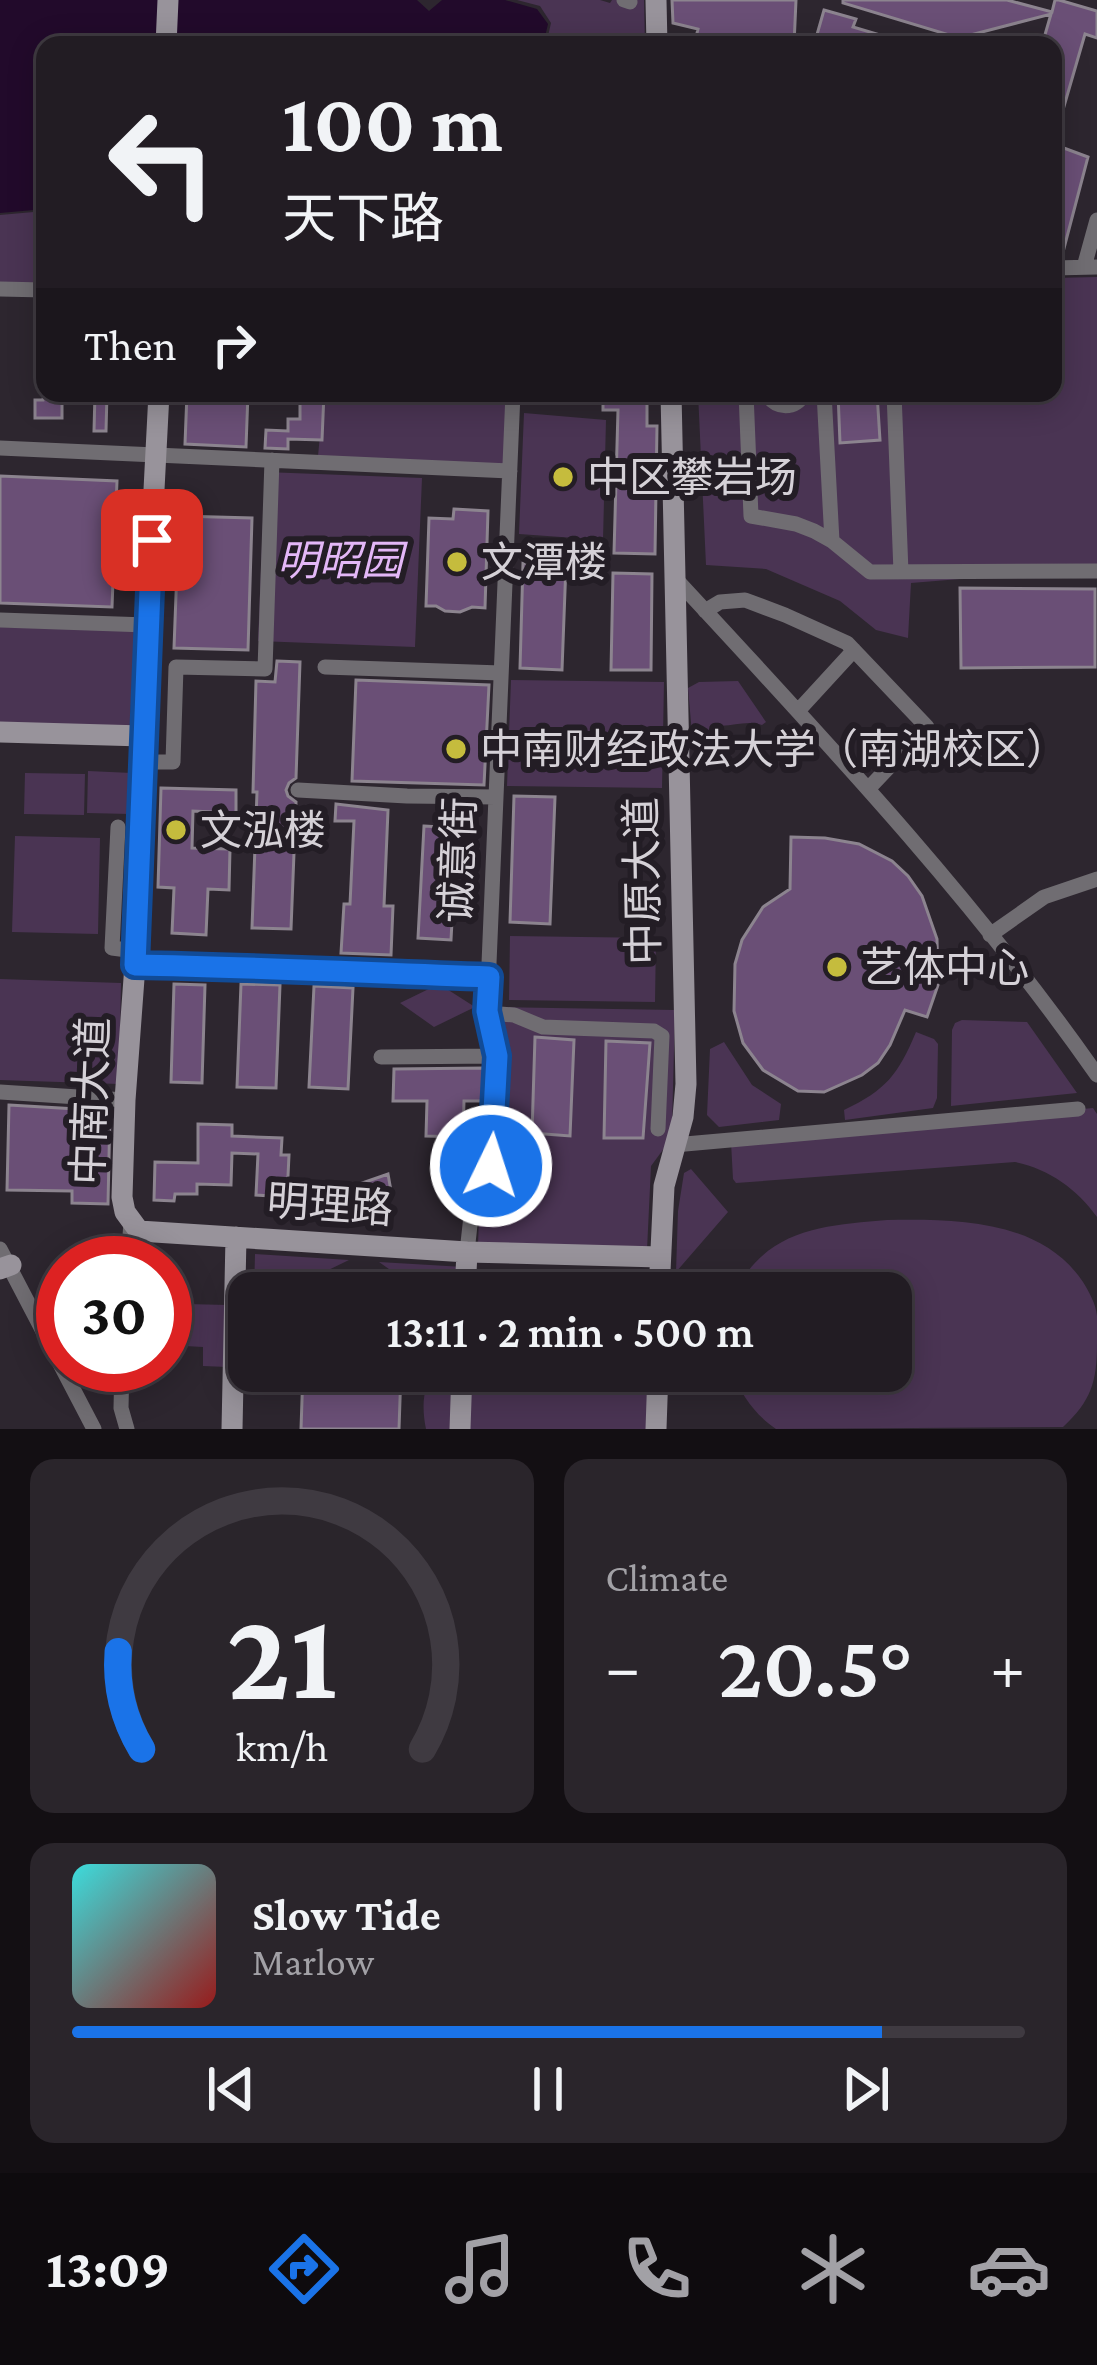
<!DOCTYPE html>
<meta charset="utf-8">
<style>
:root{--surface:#221c23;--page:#2a252b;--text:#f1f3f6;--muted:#a2a1a6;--line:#3f3a41;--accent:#1a73e8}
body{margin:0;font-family:"Crimson Pro","Noto Sans SC",serif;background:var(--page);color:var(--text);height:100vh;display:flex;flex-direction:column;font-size:45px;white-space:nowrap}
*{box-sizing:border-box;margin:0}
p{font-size:39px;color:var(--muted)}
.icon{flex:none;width:66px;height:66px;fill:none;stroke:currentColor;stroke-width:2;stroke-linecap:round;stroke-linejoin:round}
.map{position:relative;height:1429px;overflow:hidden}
.details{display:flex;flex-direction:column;gap:30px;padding:30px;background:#130f13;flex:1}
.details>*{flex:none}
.top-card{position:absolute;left:36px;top:36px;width:1026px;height:366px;border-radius:24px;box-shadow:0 6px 30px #0003,0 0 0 3px var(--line);background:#221c23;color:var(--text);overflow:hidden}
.speed{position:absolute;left:36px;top:1236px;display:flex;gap:24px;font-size:60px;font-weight:700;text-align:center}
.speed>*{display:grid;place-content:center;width:156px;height:156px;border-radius:50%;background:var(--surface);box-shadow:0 6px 30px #0003,0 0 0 3px var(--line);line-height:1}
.speed .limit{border:18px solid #d22;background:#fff;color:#111}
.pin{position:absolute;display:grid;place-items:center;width:102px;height:102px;color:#fff;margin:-51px;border-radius:24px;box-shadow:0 6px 18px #0006}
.me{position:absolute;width:132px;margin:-66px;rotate:4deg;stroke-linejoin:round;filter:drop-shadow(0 0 9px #0008)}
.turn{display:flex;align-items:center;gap:42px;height:252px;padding:0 48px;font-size:54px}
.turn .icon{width:156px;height:156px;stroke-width:2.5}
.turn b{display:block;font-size:84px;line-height:102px}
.then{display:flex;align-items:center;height:114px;padding:0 48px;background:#0003;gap:24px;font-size:45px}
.big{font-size:90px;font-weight:600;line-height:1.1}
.details .tile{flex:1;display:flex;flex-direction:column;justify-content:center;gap:18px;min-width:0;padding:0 42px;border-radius:24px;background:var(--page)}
.details .dial{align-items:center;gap:0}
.dial svg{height:312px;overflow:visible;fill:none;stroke:var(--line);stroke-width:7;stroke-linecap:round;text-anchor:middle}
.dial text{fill:var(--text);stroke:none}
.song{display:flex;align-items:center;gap:36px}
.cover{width:144px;height:144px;border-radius:18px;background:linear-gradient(135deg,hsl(180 70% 55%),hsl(0 70% 35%))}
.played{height:12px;border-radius:6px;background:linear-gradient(90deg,var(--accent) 85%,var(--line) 85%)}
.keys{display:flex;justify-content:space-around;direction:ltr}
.heat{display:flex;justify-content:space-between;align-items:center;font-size:66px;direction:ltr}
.details .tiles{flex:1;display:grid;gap:30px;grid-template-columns:1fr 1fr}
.tile:last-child{grid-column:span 2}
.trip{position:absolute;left:228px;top:1272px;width:684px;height:120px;border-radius:24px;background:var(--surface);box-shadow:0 6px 30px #0003,0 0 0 3px var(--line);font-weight:600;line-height:120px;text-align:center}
.dock{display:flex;height:192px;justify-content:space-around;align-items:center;background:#0e0b0e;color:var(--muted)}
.dock .icon{width:84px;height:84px}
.dock .active{color:var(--accent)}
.dock b{font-size:54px;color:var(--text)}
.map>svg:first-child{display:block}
</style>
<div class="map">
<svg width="1097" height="1429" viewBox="0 0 1097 1429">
<rect width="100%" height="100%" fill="#2d262f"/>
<path fill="#4a3453" d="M517 0H600L610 3 612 0H644L645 45H546L551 23 540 6Z
M45 211V282L0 284V215Z
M1097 277V568L911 583 908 638 876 630 840 601 766 569 706 565 698 393H1053V278Z
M324 393H507L504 465 318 456Z
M524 413 606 420 603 540 519 534Z
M265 472 422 478 415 647 258 641Z
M0 627 135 631 129 741 0 737Z
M511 680 664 682 662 788 507 786Z
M738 681 766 722 762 725C744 719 732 728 714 725L705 733 692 734 688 688 699 682Z
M88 771 132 773 130 814 87 813Z
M25 773 85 774 84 815 24 814Z
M15 836 100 838 98 934 12 932Z
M510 936 656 938 655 1002 509 1000Z
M0 979 121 983 119 1084 0 1080Z
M439 984 475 1007 434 1027 400 1003Z
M494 1007 675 1010 672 1126 665 1147 651 1166 647 1250 478 1245 479 1217 496 1186 503 1027Z
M962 1020 1027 1022 1077 1093 951 1106 952 1030 955 1023Z
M916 1032 934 1039 938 1044 937 1098 933 1108 845 1120 844 1110C886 1090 898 1075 916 1032Z
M724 1042 752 1085 781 1104 779 1120 719 1127 707 1115 710 1049Z
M1093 1108 1097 1114V1217C1077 1189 1049 1169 1015 1162L736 1183 733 1179 731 1142Z
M691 1169 728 1212 676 1272 678 1211 684 1173Z
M887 1220C955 1219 1041 1219 1083 1282 1089 1292 1096 1304 1097 1316 1097 1325 1097 1335 1097 1344 1097 1382 1091 1401 1063 1427L776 1429C754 1414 742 1395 731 1371H891V1293H735C765 1229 825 1225 887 1220Z
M255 1254 349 1260 281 1293H254Z
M379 1262 464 1267 463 1293H423Z
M472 1272 647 1277 650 1293H472Z
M186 1304 228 1305 227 1367 203 1366V1347L185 1346Z
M438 1371 449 1375 454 1381 452 1429H426C422 1410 421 1383 438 1371Z
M469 1371H657L655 1429H468Z"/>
<path fill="#220a2b" d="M0 0H417L429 11 442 0H505L537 9 548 24 543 45H45V209L0 213Z"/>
<path fill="#6a4f76" stroke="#8c848f" stroke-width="3" d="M672 0H796L794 45H769L754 41 753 45H694L698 29 673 23Z
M843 0H1007L1052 12 1055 0H1059L1097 11V38L1085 34 1056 134H1053V45H1042L1051 14 959 38 843 3Z
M824 10 856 19 853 27 904 42V45H814Z
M1053 144 1088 157 1063 252 1053 253Z
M44 393H62V418H35V400H43Z
M95 393H107L106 431H94Z
M187 393H248L246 447 185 444Z
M300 393H324L322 440 288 439V449L265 448 266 430 288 431V419H300Z
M603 393H647V426H657L655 554 614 553 618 410H603Z
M838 393H877L880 440 840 443Z
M0 476 117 481 112 607 0 603Z
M454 509 488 511 485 608 472 607 460 612 445 611 436 606H426L429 518 453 519Z
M179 516 252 518 248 650 174 648Z
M523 563 566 564 562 670 520 668Z
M613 573 652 574 651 670H611Z
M960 588 1095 589V667L961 668Z
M277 661 300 662 296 778 289 783 286 790 288 796 296 802 291 929 252 928 257 792H253L256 681 275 682Z
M356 680 489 685 484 785 352 781Z
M161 788 236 790V813L193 811 192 848 230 849 229 890 208 889 206 935 172 933 174 888 158 887Z
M514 796 555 797 550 924 510 922Z
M336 804 388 810 384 906H393L391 955 341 953 344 904H350L354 821H335Z
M424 826 457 828 451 940 418 938Z
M791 837 825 838 859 844 892 861 908 876 922 896 937 939 938 985 927 1017 905 1010 890 1045 878 1063 862 1075 824 1092 798 1091 763 1070 743 1043 734 1011 735 964 742 940 763 907 790 889Z
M174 984 205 985 202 1083 171 1082Z
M241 984 280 985 276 1088 237 1087Z
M314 986 353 988 348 1089 309 1087Z
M535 1037 574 1040 570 1136 532 1133Z
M606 1041 650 1043 643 1138H604Z
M484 1068 483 1101H464L463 1137 426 1136 427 1101H393L394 1069Z
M9 1105 110 1111 108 1204 72 1203V1191L7 1190Z
M198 1124 232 1125V1136L282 1138 281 1155H289L287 1197 256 1195 258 1154 232 1153 231 1185 197 1184V1194H175L174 1201 154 1200 155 1162 198 1163Z
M388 1174 391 1191 386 1202 322 1208 319 1198Z
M303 1371H401L399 1429H301Z"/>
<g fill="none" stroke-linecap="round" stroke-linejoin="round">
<path stroke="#706d72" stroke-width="15" d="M624 0 630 2
M1084 267 1097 220
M1053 268 1097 267
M0 289 45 290
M746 393 751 516 796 524 814 531 832 541 870 572 1097 571
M766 393C776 410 795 410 805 393
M824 393 832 541
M894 393 901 572
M0 448 510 471
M675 578C822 737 972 896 1097 1075
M705 611 720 602 745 600 785 615 847 643 927 727 869 788
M0 620 147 625
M325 667 501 673
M798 711 854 650
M142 762H173L176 667 265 669 272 460
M298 790 407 796 496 797
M118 827 112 948 135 951
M990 935 1044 897 1097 879
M135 965C253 967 371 973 489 977
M487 1013 514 1015 543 1027 654 1031 662 1036 658 1129
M381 1057 497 1056
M0 1092 125 1100
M674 1145 1078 1109
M0 1249 94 1429
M467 1252 471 1216 487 1180 493 1152 497 1056 487 1011 513 393
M128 1263 131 1222
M122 1365 121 1408 127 1429"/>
<path stroke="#98939b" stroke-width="21" d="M656 0 657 45
M166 45 168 0
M159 393 147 625 135 965 125 1100 122 1197 125 1212 139 1231 467 1252 660 1257
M0 732 143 736
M0 1269 11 1265
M465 1293 467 1252
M659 1293 664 1186 683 1117 686 1084 671 393
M232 1429 236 1237
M460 1429 462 1371
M656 1429 658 1371"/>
</g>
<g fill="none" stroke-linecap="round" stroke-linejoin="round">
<defs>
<path id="route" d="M152 540 135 965C253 967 371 973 489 977L487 1011 497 1056 491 1166"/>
</defs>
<use href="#route" stroke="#114b97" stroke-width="30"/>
<use href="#route" stroke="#1a73e8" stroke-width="21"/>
</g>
<g fill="#c5bc3d" stroke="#231d25" stroke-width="4.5">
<circle cx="563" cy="477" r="12"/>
<circle cx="457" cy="562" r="12"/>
<circle cx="456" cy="749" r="12"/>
<circle cx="176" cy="830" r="12"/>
<circle cx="837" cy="967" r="12"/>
</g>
<g text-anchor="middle" stroke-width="12" stroke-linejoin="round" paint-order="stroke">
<g font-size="42" fill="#d5d1d7" stroke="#231d25" text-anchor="start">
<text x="587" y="492">中区攀岩场</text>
<text x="481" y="577">文潭楼</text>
<text x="480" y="764">中南财经政法大学（南湖校区）</text>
<text x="200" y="845">文泓楼</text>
<text x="861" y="982">艺体中心</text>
</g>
<g font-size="42" font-style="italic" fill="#e3b7f7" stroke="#231d25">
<text x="340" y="575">明昭园</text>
</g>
<g font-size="42" fill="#d5d1d7" stroke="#231d25">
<text transform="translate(457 860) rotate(-88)" y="15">诚意街</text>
<text transform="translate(642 881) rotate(-91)" y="15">中原大道</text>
<text transform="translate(90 1101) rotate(-88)" y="15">中南大道</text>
<text transform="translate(330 1204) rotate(4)" y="15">明理路</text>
</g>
</g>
</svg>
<div class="speed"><div class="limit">30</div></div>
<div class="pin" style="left:152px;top:540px;background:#d93025"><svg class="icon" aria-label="arrive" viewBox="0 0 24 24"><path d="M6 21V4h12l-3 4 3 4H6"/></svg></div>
<svg class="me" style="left:491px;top:1166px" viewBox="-20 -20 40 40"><circle r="17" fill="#1a73e8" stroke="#fff" stroke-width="3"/><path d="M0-11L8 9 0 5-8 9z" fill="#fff"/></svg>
<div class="trip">13:11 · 2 min · 500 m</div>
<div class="top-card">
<div class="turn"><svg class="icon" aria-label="left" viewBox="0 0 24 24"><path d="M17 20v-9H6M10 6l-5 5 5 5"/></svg><div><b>100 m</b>天下路</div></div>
<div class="then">Then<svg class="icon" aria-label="right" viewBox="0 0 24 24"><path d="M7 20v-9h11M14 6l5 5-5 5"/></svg></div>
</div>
</div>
<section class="details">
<div class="tiles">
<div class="tile dial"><svg viewBox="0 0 100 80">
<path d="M14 69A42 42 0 1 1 86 69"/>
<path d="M14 69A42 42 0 0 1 8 44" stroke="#1a73e8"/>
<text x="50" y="56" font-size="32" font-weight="700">21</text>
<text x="50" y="72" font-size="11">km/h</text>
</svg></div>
<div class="tile"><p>Climate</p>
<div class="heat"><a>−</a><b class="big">20.5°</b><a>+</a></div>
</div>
<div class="tile">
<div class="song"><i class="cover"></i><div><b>Slow Tide</b><p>Marlow</p></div></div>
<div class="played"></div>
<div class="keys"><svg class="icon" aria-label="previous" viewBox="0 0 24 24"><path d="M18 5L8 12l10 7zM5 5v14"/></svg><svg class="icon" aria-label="pause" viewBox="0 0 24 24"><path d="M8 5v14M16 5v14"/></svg><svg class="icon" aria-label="next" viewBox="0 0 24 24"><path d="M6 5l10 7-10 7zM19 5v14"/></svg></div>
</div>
</div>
</section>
<nav class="dock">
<b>13:09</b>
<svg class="icon active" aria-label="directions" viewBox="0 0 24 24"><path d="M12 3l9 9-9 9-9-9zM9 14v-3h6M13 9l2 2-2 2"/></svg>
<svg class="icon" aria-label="music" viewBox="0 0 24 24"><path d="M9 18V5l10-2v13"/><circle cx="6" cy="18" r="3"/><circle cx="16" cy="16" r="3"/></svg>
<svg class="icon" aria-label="phone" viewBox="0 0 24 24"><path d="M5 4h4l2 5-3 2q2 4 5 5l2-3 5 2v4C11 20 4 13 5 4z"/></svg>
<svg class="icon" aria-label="climate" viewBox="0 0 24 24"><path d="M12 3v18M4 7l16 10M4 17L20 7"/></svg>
<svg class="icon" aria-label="car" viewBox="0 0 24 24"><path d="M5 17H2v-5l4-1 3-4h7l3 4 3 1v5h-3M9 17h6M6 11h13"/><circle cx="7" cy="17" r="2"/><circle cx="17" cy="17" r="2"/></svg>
</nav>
